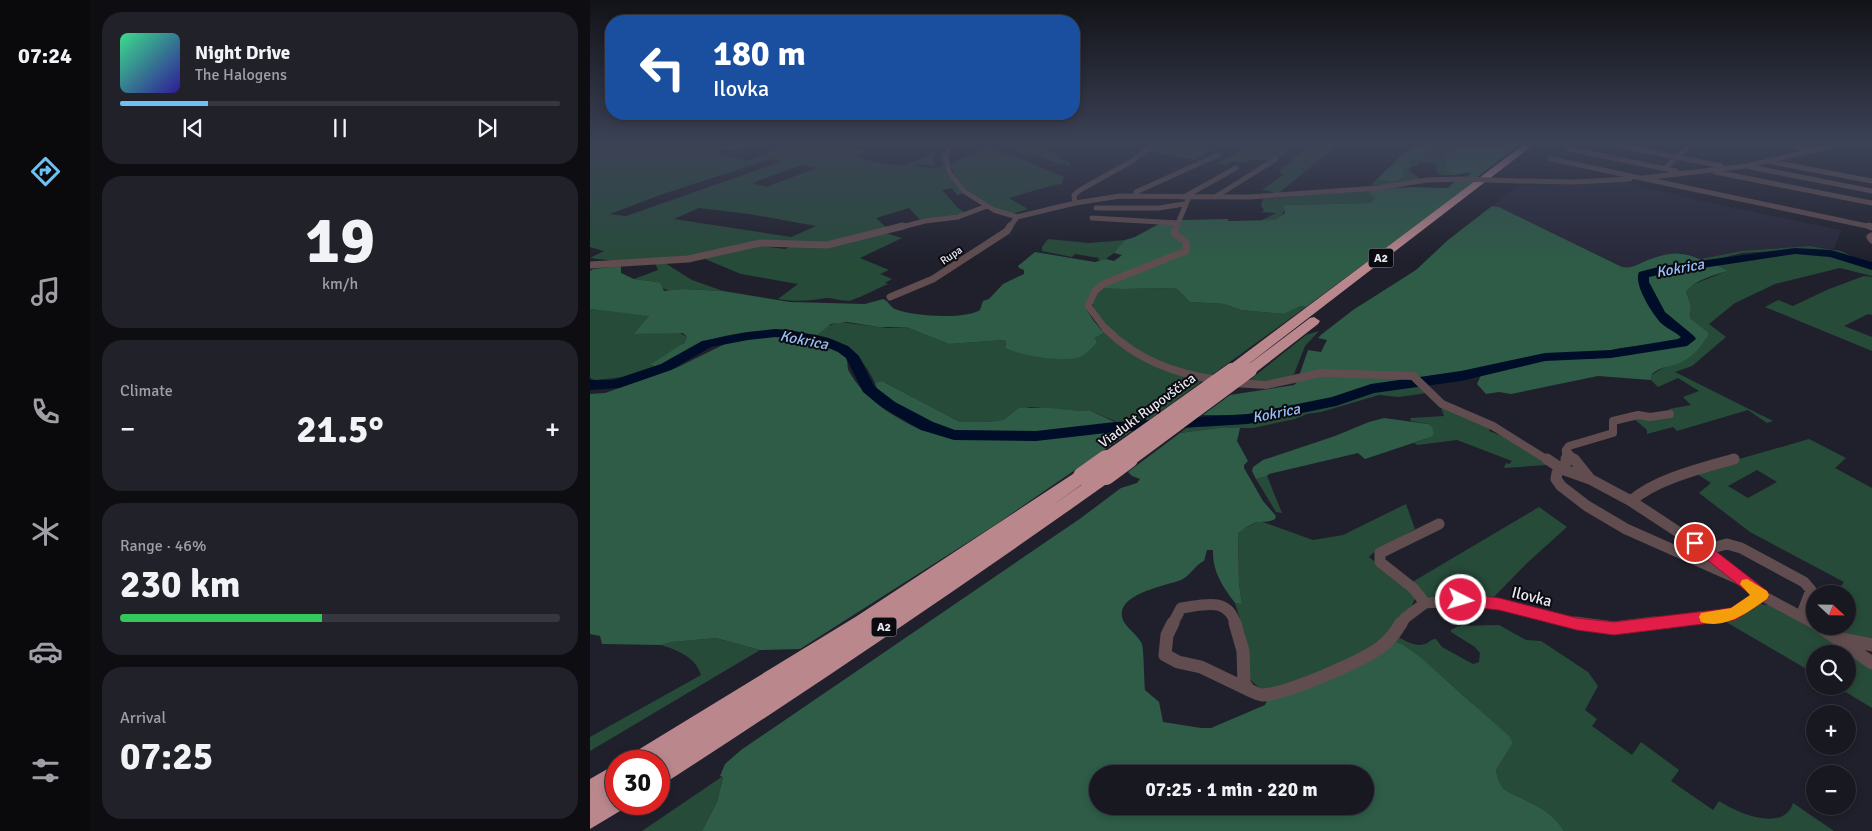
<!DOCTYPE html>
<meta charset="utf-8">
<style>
:root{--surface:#181821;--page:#21212a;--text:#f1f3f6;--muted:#9fa0a5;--line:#36373f;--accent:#6ec2f3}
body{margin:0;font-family:Signika,sans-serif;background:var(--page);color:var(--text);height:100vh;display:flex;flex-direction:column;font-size:19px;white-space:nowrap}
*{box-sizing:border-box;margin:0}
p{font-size:16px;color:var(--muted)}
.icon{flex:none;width:28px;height:28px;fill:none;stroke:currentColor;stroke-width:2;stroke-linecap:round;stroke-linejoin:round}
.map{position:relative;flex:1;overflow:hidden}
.drawer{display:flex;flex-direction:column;gap:12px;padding:12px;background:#0d0d12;width:500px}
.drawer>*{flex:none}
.guide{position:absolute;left:15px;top:15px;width:475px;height:105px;border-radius:20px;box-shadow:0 2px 8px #0003,0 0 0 1px var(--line);background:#1a4fa0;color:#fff;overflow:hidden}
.needle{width:32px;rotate:112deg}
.fabs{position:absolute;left:1216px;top:585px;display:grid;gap:10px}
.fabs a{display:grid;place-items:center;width:50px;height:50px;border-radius:50%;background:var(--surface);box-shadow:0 2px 8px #0003,0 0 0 1px var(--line);font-size:25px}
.speed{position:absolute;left:15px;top:750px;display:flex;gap:10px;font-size:25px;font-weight:700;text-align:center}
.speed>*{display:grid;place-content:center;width:65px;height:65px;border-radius:50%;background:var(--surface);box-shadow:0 2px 8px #0003,0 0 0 1px var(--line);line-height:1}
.speed .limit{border:8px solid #d22;background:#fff;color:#111}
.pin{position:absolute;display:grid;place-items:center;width:42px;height:42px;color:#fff;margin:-21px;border:2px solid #fff;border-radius:50%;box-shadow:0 1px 5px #0007}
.me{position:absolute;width:55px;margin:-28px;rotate:95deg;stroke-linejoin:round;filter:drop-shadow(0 0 4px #0008)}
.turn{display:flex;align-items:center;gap:18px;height:105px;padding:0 25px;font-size:22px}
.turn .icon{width:65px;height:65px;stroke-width:2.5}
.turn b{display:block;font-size:35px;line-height:42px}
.big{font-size:38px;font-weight:700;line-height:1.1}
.drawer .tile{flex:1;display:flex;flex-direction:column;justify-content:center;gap:8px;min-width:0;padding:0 18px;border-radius:20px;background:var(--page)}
.drawer .dial{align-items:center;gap:0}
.dial b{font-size:65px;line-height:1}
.song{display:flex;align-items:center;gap:15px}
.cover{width:60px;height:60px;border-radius:8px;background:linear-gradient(135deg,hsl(150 70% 55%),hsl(250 70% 35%))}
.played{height:5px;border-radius:2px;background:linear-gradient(90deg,var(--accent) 20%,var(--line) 20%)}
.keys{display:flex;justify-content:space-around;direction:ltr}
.heat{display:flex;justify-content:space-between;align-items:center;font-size:28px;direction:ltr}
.charge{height:8px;border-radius:4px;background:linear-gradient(90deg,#34c759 46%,var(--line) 0)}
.trip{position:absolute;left:499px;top:765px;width:285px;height:50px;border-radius:25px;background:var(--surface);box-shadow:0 2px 8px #0003,0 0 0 1px var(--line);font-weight:700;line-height:50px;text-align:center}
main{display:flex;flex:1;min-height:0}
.tab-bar{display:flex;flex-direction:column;width:90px;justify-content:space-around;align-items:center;background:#0a0a0d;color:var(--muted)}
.tab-bar .icon{width:35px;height:35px}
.tab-bar .active{color:var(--accent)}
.tab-bar b{font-size:22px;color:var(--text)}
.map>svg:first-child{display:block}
</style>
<main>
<nav class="tab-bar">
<b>07:24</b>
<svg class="icon active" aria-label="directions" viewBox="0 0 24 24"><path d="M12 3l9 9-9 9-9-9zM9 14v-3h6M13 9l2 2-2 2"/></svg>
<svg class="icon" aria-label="music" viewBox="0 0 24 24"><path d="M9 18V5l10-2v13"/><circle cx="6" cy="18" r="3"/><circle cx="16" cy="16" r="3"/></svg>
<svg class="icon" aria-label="phone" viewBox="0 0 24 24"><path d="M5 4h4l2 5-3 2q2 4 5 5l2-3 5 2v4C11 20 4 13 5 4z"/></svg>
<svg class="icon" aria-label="climate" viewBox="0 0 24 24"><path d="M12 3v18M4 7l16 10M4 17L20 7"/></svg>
<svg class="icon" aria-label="car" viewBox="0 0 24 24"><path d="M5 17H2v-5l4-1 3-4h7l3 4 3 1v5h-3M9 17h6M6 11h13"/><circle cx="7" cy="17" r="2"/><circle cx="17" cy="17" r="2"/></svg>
<svg class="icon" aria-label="filters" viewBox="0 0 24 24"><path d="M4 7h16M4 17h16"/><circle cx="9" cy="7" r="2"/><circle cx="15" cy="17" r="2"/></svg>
</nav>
<section class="drawer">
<div class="tile">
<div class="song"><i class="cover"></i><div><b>Night Drive</b><p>The Halogens</p></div></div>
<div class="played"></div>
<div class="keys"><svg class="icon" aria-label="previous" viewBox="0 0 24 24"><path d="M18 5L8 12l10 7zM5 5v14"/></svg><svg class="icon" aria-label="pause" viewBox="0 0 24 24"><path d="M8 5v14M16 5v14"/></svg><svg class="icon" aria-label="next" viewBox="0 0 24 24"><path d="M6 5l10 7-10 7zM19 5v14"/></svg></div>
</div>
<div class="tile dial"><b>19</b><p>km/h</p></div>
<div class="tile"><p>Climate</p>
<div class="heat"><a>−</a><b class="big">21.5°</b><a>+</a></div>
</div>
<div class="tile"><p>Range · 46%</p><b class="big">230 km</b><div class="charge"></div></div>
<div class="tile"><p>Arrival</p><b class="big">07:25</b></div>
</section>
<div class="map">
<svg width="1282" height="831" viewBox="0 0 1282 831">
<rect width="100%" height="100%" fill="#20202c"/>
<path fill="#28283a" d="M1030 181 1120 203 1251 230 1244 249 1219 246 1151 251 1110 259 1093 253 1059 260 1040 268 1032 267 909 207 902 206 926 186Z"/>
<path fill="#264b39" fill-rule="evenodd" d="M0 145H145L125 152 157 161 198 145H256L275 151 264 156 288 163 313 166 344 153V166L326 164 323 166 345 168 351 166V153L354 152 353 159 356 170 354 172H357L373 193 367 195 362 188 352 190 368 208 376 213 331 221 319 208 286 218 298 229 248 243 189 242 110 256 33 262 0 258 14 251 0 247ZM181 159 193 161 36 216 20 214 70 195ZM211 165 227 168 176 187 162 183ZM109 208 159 214 226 226 201 237 84 219Z
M412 145H448L477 160 481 162 471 157 468 158 480 163V166L461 159 480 167Z
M564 145H599L623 149 605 160 556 151Z
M632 145H705L687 159 679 161 664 159 656 163 644 161 635 165 626 163 642 156 653 149Z
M706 145H748L686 195H681L684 192 672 190 694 174 688 172 716 148Z
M864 145 866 147 858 153 857 166 864 175H851L847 172 845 164 829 162V165L821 167 820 163 828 159 843 146Z
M398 148 436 161 474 177 472 184 464 185 419 198 438 209C432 210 424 215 418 213 395 209 366 187 360 163Z
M815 167H820L819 170 831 179 796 185H781L787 179 802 181 814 174 813 171Z
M779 190 785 198 781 203 697 205 691 216 685 220 670 221 686 213 671 212 674 210 671 206 673 199Z
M295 233 312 238 270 258 299 270 290 274 302 279 295 283 298 284C286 289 274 296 262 300 254 303 244 297 236 298 219 301 205 302 188 299L208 284 151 274 115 259 75 263 102 280 133 291 94 289 80 291 72 288 67 282 44 279 68 270 65 263 163 245 195 249 201 246 209 247Z
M458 239 499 243 535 240 528 250 513 261 508 260 509 258 485 254 482 257 452 251V247Z
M1219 246 1251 251 1270 260 1282 262V265L1221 249 1152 253 1116 262 1110 259 1151 251Z
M1215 252 1244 256 1282 267V276L1250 268 1185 284 1145 303 1119 324 1136 337 1102 366 1085 372 1183 421 1177 423 1158 410 1087 431 1083 427 1057 434V430L1043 418 1059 419 1085 415 1079 409 1101 405 1093 397 1109 391 1088 378 1068 387 1061 380 1062 375C1076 364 1117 351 1118 332L1100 318 1101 306 1096 291 1099 286 1137 271 1125 264Z
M1274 276 1282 277V315L1278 314 1254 326 1282 337V351L1175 307 1188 300 1203 306 1239 289Z
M511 288C534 290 558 288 582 288L587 289 600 302 634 304 651 310 694 314 711 306 716 307 619 377C565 364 541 351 503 311V299Z
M0 309 57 315 59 317 45 334 88 332 97 337C92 350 73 358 62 365L66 368 44 376 5 380 0 378Z
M249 322 298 328 316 327 359 344 414 340 416 342 415 348 418 349 463 359 487 358 507 343 505 338 514 333 530 345 614 380 556 422 525 424V421L499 410 491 411 440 407 424 412 413 420 397 422H370L292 381 285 383C272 356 257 341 227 335L236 327Z
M729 331 715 346 704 374 694 379 656 383 716 335Z
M830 386 837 393 809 397 789 395 731 412 717 414 705 419 663 428H628L590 433 600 425 674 421 750 403 778 393Z
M851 408 902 427 899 431 925 441 957 465 914 468 916 463 919 464 922 461 867 440 827 445 824 443 841 437 838 424 821 421 820 418 854 416Z
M1219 439 1256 458 1245 468 1282 488V642L1262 638 1233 626H1258V594H1244L1254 582 1160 532 1109 493 1121 483 1104 472ZM1167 470 1187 482 1158 498 1138 486Z
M677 476 692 513 686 512 666 479Z
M816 504 825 529 783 553 779 557 819 589 825 598 821 608 804 629 771 655 687 689H671L659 679V658L655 634 645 603 652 602 649 584 648 534 653 529 670 521 723 540 753 535Z
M949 507 977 527 936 564 901 600 845 599 832 595 823 585 824 581Z
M1169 604 1179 605 1193 609 1282 667V708L1246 686H1258V654H1225V674L1131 619Z
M909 625 936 640 951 641 998 672 1008 686 995 710 1007 719 1002 726 1042 755 1051 742 1089 770 1081 781 1123 810 1129 801C1152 816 1195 831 1203 803L1244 831H974C963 813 949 807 931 798 925 795 918 793 913 788 909 783 907 776 906 770L923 743C886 706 848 669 803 641L806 636C814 640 826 648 835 644 840 642 841 639 846 639L852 647 883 664 889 662 890 653 885 647 861 632V630L868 626Z
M126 638 170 650 0 751V737L111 675C106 657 87 650 71 645L82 642Z
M133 776 127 802 112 831H52Z"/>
<path fill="#2e5c47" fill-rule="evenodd" d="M827 145H847L843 146 828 159 820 162 821 167 813 169 814 176C807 184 796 181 787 179L814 153Z
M864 145H929L886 178H876L881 173 880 172 864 175 856 170 857 163 852 159 865 148Z
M850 180 886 181 716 307 711 306 694 314 651 310 634 304 600 302 587 289 582 288C558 288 534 290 511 288L519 283H510L502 291 495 307 503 320 514 333 505 338 507 343C502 347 497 353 492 356 477 364 430 355 415 348L416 342 414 340 359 344 316 327H289L257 322 241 324 227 335C191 329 149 329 114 342 97 349 82 360 66 368L61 364 94 343 97 337 93 333 44 334 59 316 0 309V271L3 269 31 266V273L44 279 67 282 70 283 74 291 94 289 133 291 200 302 275 304 293 299C299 301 299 306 305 309 321 316 375 320 390 310L393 301 399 299 413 284 434 274V270L429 268 428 266 445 252 505 262 516 259 524 261 532 255 524 253 535 240 545 237 576 220H584L583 225 587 227 592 220 638 219V221H644L685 220 695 213 693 206 697 205 781 203 785 198 781 195 779 190 820 187 858 188 864 182H830Z
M902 206 909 207 1032 267C1042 269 1048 264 1058 260 1082 251 1093 251 1116 262 1095 271 1068 264 1049 276L1057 293V301L1064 311 1095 337 1090 341 1030 348 1006 354 949 355 886 369 789 384 747 397 675 412 655 415H613L640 395 704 385 707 382 718 350 731 352 737 340 728 338 732 334 763 310 826 270 858 240Z
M1125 264 1138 271C1124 275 1105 280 1096 291L1101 306 1100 318 1118 332V336C1111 346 1104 356 1092 362 1080 368 1075 364 1062 374L1061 380 1008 376 921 394 909 392 896 394 887 384 891 375 958 359H1001L1044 354 1059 349 1090 346 1102 339 1101 335C1091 327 1077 323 1070 311 1063 301 1065 291 1057 282L1056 276 1074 271 1100 270Z
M182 336C200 337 243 342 255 356 259 361 256 368 260 373 274 398 302 416 327 428 335 432 344 432 353 434 417 445 481 432 546 428L405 525 210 649 170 650 126 638 82 642 71 645 12 644 10 636 0 634V394L15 393 86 368 137 343 159 338Z
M292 381 370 422H397L413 420 429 408H460L491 411 499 410 525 422V424C494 429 464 433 433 434 411 434 387 437 364 432 347 429 331 418 315 410 304 404 288 397 285 383Z
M794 418 838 424 842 427 844 434 841 437 775 459 768 453 679 474 677 476 666 479 662 471 663 467 673 460 745 436 779 422Z
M628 428H650L647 441 658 461 654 465V468L673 501 686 516 685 519C677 523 676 521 669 522 662 523 653 529 648 534L649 584 652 603H645C633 587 622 571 623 550H617L614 561C605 565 600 576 591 580 576 586 523 594 533 620 537 629 548 635 552 644 554 652 554 680 555 690L569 702 573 722 611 728H621L675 705 678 698 803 641 813 645 830 657 919 736 923 743 906 770C907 776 909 783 913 788 918 793 925 795 931 798 949 807 963 813 974 831H112L127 802 133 777 130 776 135 764 151 750 491 518 531 488 547 483 550 479 542 476 538 472 590 433ZM508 774H775V806H508Z"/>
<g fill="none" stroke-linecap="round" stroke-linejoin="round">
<path fill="#000d29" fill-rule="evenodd" d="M1205 248 1241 250 1282 262V270L1240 257 1205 254 1073 274 1059 277V282L1075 312 1104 336 1106 339 1097 346 1021 358 955 361 871 381 784 393 746 406 658 424 525 432 446 441 364 440 331 430 293 408 273 392 256 358 248 352 229 344 200 338 185 337 158 340 121 347 81 370 29 388 0 390V380H23L71 364 112 341 158 332 185 329 200 330 238 338 258 346 269 356 284 386 305 402 343 422 365 430 446 431 525 422 658 414 742 397 781 384 871 371 955 353 1021 350 1088 339 1091 337C1085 332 1078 329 1072 324 1063 315 1043 284 1049 272L1072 266Z"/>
<path stroke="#614d4f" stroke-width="5" d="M359 145 356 158 359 172 375 192 404 210 427 217 485 203 530 196 659 197 788 188 837 180 874 179
M1027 145 1131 166
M1200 145 1223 150
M141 148 151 145
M979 149 1086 171
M961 159 1282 227
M1182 162 1282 181
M1077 166 1100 145
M1160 167 1282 191
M1125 172 1282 203
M1053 178 1156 166 1247 145
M928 181 984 182 1040 179
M546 192 628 155
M594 197 646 168
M625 197 686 159
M485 203 484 195 490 190 542 161 563 145
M506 208H569L594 204
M502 218 587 223
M308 228 335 221 368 217 397 206
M419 228 427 217
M586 228 599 197"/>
<path stroke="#614d4f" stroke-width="7" d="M1279 226 1282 227
M1282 236 1280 237 1282 240
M0 265 98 259 170 243 237 245 313 226
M300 297 343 279 417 231 420 226
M517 331 498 306 505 291 513 284 596 251V242L584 233 587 226"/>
<path stroke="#614d4f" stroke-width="8" d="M516 329C547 360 585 374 628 380
M643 383 676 385 731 373 823 376 852 404 903 426 959 461
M976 450V461
M976 450 979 446 1023 433V421L1048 415 1060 417 1080 414
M976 450 985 461
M1139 461 1145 459"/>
<path stroke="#614d4f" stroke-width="11" d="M957 459 972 469 1000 479 1041 501 1105 543 1151 580
M976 459V463L967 473 966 479 971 486 997 506 1036 529 1151 580 1171 595 1225 624
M984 459 1000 479
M1041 501C1066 479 1112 468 1144 459
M849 524 790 553V562L823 588 835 603 882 600 909 604 993 625
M1114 550 1137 544 1151 548 1214 582 1221 590 1211 616
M582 625 591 608C614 605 638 596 646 625
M811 625 815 618 835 603
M1053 625 1145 614 1171 595"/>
<path stroke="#614d4f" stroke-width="13" d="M583 623 577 635 575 655 588 662 611 667 659 690
M645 623 653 651 654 683 659 690
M985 623 1024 628 1064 623
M1229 626 1282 663
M1253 639 1282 645
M659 690C664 692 669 695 673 695 699 693 770 662 791 647 800 640 806 632 811 623"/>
<path fill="#ba878d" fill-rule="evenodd" d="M933 145H943L647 373H637L635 370 637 367Z
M724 317 730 321 728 324 665 373H655L653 370 655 367 720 318Z
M492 470 498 472 500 476 498 480 460 507 510 472 516 470 522 472 524 476 522 480C376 584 228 684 78 781L69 785V761H39L43 753 267 616 486 472Z
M26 764V804H36L35 808 0 829V779Z"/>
<path stroke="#614d4f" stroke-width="5" d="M874 179 928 181"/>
<path stroke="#ba878d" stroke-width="14" d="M514 461 642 370
M537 461 660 370"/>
<path stroke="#ba878d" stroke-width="18" d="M492 476 516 459
M516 476 539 459"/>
</g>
<linearGradient id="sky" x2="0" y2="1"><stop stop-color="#121218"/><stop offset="0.55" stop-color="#3c4256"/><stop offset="1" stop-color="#3c4256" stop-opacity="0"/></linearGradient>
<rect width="1282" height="262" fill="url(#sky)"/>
<path fill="#e11d48" stroke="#92132f" d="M1105 538 1110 539 1177 591 1179 595 1177 599 1145 620 1024 635 987 630 909 610 871 606 866 604 863 600 866 596 871 594 909 598 987 618 1024 622 1141 608 1161 595 1100 546 1098 543 1100 539Z"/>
<path fill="#f59e0b" d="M1157 579 1177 591 1179 595 1177 599C1158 612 1135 630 1111 622L1109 617 1111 613 1141 608 1160 595 1150 584 1152 580Z"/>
<g text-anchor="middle" stroke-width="4" stroke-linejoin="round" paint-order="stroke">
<g font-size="11" fill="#e8e8f1" stroke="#0a0a10">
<text transform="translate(361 255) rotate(-35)" y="4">Rupa</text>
</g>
<g fill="#0a0a10" stroke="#a5a5ae" stroke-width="1">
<rect x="778.5" y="248.5" width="25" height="19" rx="4"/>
<rect x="281.5" y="617.5" width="25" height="19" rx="4"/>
</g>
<g font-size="12" font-weight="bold" fill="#e8e8f1">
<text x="791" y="262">A2</text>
<text x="294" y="631">A2</text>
</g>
<g font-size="14" fill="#e8e8f1" stroke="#0a0a10">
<text transform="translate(557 410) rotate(-36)" y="5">Viadukt Rupovščica</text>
</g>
<g font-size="15" font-style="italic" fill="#96c1fa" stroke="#0a0a10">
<text transform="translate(1090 268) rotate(-10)" y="5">Kokrica</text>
<text transform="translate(214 340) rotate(11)" y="5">Kokrica</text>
<text transform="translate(686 413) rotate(-11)" y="5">Kokrica</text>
</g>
<g font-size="16" fill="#e8e8f1" stroke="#0a0a10">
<text transform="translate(942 596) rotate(14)" y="6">Ilovka</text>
</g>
</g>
</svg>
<div class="fabs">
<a><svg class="needle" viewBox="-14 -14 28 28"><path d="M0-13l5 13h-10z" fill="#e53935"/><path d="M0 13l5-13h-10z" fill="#9fa0a5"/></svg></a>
<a><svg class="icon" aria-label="search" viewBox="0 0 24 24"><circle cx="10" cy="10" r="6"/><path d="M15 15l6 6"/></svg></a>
<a>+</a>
<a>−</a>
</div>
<div class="speed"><div class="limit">30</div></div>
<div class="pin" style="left:1105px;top:543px;background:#d93025"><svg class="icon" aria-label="arrive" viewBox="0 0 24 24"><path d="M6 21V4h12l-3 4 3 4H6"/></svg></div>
<svg class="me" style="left:871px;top:600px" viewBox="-20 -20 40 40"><circle r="17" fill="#e11d48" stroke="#fff" stroke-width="3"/><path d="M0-11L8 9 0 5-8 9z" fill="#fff"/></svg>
<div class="trip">07:25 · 1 min · 220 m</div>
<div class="guide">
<div class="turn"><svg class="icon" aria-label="left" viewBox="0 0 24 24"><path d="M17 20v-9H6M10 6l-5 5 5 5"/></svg><div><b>180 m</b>Ilovka</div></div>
</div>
</div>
</main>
